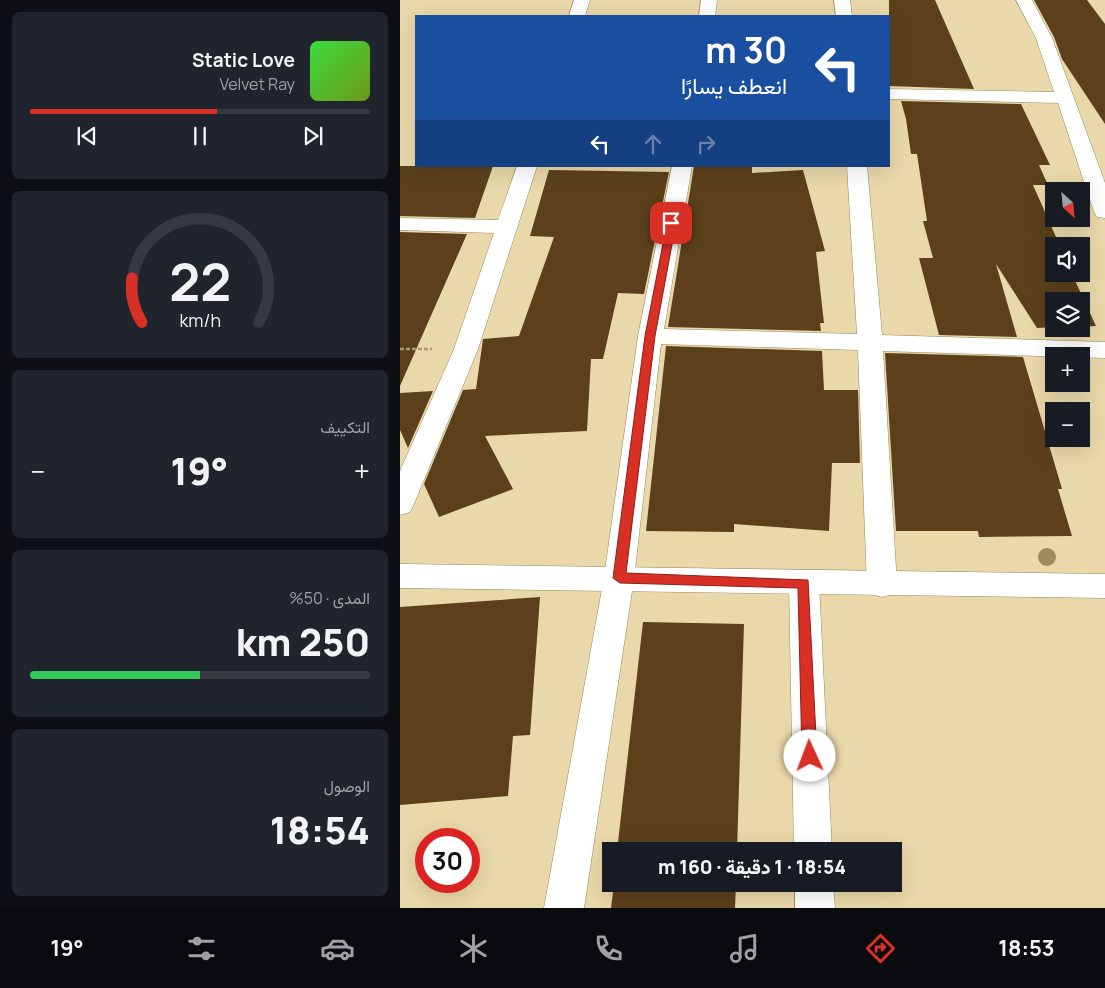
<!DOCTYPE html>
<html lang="ar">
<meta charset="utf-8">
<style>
:root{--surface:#171b24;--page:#20242c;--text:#f1f3f6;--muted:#9ea1a6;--line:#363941;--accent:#d93025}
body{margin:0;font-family:Manrope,Vazirmatn,sans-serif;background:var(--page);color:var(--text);direction:rtl;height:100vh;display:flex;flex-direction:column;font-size:19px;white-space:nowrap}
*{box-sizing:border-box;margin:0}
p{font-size:16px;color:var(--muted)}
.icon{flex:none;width:28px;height:28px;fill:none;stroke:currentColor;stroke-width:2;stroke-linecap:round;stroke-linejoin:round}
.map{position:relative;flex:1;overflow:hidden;direction:ltr}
.sheet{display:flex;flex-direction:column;gap:12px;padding:12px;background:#0d0f14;width:400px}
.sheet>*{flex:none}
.top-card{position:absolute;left:15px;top:15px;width:475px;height:152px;border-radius:0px;box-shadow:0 5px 20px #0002;direction:rtl;background:#1a4fa0;color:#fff;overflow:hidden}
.needle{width:32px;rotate:153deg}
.tools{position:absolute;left:645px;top:182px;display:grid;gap:10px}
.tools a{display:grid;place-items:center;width:45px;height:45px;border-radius:0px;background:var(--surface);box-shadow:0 5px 20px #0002;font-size:25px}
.speed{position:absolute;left:15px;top:828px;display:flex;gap:10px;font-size:25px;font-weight:700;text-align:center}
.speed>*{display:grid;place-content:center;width:65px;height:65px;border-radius:50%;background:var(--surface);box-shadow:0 5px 20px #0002;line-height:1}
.speed .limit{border:8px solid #d22;background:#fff;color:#111}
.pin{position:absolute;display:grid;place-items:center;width:42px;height:42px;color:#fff;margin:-21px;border-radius:10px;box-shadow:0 2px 8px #0006}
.me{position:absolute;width:55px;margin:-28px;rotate:358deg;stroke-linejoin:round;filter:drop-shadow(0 0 4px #0008)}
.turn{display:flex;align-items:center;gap:18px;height:105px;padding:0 20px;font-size:22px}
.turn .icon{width:65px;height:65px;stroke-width:2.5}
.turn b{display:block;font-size:35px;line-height:42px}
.lanes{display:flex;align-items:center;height:48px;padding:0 20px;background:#0003;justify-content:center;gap:25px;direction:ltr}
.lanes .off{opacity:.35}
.big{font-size:38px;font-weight:800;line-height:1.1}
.sheet .card{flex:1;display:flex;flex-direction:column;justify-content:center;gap:8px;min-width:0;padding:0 18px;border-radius:8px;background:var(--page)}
.sheet .dial{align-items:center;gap:0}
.dial svg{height:130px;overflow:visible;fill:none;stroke:var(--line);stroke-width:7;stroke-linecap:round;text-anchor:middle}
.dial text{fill:var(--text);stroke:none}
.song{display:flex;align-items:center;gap:15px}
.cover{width:60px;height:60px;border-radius:8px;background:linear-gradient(135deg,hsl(120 70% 55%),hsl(80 70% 35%))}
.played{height:5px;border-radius:2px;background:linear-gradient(90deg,var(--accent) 55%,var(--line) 55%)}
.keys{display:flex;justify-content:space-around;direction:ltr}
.heat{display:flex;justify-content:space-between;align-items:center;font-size:28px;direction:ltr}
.charge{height:8px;border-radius:4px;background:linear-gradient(90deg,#34c759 50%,var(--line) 0)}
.trip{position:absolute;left:202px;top:842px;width:300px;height:50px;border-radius:0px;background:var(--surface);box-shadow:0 5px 20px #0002;font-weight:800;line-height:50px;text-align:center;direction:rtl}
.dock{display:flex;height:80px;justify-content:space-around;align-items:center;background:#090b0e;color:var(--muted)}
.dock .icon{width:35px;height:35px}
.dock .active{color:var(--accent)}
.dock b{font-size:22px;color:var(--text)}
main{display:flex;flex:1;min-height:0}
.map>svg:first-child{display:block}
</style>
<main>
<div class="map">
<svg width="705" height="908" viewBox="0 0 705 908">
<rect width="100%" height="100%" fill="#e9d8a9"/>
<path fill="#5c401c" d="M489 0H535L574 89 489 86Z
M634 0H687L705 24V124L662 59 654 37Z
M501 101 621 104 650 165H639L648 185H633L660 246H654V274H672L696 326 681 327V301H654V327L637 328 596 264 617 337 539 335 519 258H533L523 221H527L517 154H511L506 119Z
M0 166H93L75 218 0 216Z
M294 166H352V173L403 170 425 251 416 252 424 323H420L421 331 268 327Z
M149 170 269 172 244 294 218 293 203 359H191L187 431 85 436 113 489 39 517 24 484 63 390 76 389 83 339 119 336 154 237 130 236Z
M0 232 67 234 0 386Z
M266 346 422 351 424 390H458L460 463H432L429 531 334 524V532L246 531Z
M485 353 623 357 662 489H658L672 536 579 537 578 531H496Z
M33 391 8 448 0 430V393Z
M140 597 130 735 113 736 108 796 0 805V607Z
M243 622 344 624 337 851H217Z
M214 884H336L335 908H211Z"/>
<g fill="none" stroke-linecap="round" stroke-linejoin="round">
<defs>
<path id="minor" d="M174 0H190L185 16H169Z
M301 0H317L315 16H299Z
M434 0H450L452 16H436Z
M616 0H632L652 38 705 183V218L697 217 694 212 658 103 489 99V89L654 92 636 38Z
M117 166H137L78 349 14 504 10 512 0 515V471L54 349 94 233 0 230V218L98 220Z
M272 166H292L264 329 457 334 447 166H467L482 335 705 342V358L483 351 497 585 493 594 482 597 471 594 467 585 458 350 261 344 234 578 184 908H144L204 578 238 336Z
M404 571 415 574 419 583 432 851H394L389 583 393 574Z
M395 884H433L435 908H395Z"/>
<path id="secondary" d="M0 564 705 574V598L0 588Z"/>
</defs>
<use href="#minor" stroke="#98885c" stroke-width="1"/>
<use href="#secondary" stroke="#98885c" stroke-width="1"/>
<path stroke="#a49772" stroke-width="2.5" stroke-dasharray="4 2" stroke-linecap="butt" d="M0 349H32"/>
<use href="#minor" fill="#fff" fill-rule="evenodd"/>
<use href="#secondary" fill="#fff" fill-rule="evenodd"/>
</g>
<circle fill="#9c8c5e" cx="647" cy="557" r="9"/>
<path fill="#d93025" stroke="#8d1f18" d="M271 220 276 223 255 336 226 573 408 580 417 756 415 760 410 762 404 760 402 756 398 588 220 583 213 578 245 336 267 223Z"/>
</svg>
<div class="tools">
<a><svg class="needle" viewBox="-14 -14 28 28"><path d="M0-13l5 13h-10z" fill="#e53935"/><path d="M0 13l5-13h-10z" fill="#9ea1a6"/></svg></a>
<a><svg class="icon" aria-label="sound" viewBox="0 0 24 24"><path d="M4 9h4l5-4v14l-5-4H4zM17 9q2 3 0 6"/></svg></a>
<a><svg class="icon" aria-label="layers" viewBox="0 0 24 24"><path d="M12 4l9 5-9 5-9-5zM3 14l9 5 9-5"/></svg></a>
<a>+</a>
<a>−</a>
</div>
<div class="speed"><div class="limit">30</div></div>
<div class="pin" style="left:271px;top:223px;background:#d93025"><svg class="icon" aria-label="arrive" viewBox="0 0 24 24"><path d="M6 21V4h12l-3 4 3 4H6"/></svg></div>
<svg class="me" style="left:410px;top:756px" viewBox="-20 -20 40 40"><circle r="19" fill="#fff"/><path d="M0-13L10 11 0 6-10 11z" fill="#d93025"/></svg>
<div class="trip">18:54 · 1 دقيقة · 160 m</div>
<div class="top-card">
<div class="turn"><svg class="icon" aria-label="left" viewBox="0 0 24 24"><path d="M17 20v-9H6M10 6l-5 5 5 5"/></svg><div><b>30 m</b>انعطف يسارًا</div></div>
<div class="lanes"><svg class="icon" aria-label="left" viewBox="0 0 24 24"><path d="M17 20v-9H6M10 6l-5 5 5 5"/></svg><svg class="icon off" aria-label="ahead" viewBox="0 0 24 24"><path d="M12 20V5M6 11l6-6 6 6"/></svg><svg class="icon off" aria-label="right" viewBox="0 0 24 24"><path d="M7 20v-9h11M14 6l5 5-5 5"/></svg></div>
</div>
</div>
<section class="sheet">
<div class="card">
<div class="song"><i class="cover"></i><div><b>Static Love</b><p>Velvet Ray</p></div></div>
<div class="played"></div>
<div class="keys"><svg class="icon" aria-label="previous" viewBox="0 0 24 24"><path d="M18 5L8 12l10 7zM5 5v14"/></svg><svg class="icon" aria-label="pause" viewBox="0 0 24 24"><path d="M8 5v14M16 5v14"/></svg><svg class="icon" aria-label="next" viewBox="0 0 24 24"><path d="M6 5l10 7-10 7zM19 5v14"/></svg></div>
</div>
<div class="card dial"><svg viewBox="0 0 100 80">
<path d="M14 69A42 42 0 1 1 86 69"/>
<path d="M14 69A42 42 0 0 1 8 42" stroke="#d93025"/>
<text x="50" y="56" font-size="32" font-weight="700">22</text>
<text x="50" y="72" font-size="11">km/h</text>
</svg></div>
<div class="card"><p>التكييف</p>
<div class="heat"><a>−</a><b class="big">19°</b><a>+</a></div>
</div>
<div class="card"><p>المدى · 50%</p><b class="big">250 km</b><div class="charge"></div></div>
<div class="card"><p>الوصول</p><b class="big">18:54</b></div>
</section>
</main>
<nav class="dock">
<b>18:53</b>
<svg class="icon active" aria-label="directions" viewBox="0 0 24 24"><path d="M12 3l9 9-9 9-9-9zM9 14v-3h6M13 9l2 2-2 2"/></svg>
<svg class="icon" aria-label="music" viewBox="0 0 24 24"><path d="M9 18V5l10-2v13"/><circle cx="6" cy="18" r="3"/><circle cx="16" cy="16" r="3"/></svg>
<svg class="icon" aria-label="phone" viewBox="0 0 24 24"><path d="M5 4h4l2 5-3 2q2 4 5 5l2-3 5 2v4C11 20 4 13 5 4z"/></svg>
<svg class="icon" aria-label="climate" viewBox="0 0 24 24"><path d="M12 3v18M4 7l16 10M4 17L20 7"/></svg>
<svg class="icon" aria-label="car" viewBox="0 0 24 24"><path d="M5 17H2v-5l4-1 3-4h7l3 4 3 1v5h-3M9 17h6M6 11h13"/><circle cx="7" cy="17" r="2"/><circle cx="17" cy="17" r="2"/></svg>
<svg class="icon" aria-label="filters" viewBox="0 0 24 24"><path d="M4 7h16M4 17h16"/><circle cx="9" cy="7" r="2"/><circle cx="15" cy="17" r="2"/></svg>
<b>19°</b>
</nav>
